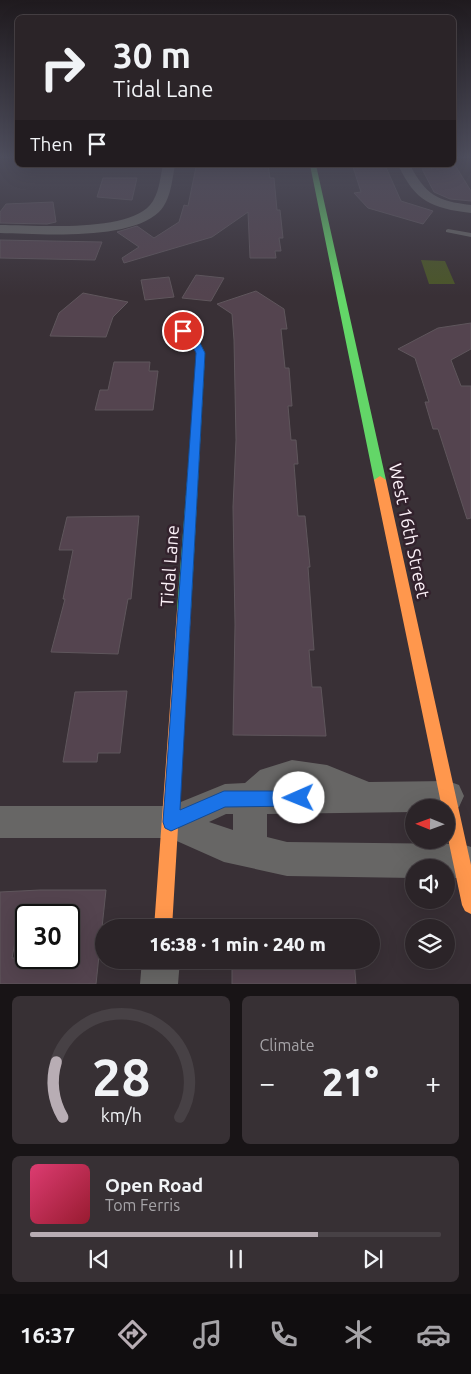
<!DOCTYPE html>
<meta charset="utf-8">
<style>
:root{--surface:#2b2428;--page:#373034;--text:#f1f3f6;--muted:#a6a4a8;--line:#474145;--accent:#b8adb4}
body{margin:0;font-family:Ubuntu,sans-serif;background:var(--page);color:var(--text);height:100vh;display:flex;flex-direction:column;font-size:19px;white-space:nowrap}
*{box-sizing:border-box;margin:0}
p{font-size:16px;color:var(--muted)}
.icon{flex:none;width:28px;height:28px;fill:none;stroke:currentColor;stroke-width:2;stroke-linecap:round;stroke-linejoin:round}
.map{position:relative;height:984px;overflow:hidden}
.drawer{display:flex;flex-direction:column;gap:12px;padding:12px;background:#181416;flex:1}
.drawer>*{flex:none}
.banner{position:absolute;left:15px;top:15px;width:441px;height:152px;border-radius:8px;box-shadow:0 5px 20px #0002,0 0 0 1px var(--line);background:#2b2428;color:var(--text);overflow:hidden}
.needle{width:32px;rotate:271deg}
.fabs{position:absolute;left:405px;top:799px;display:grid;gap:10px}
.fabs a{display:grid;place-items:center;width:50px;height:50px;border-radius:50%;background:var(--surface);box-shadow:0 5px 20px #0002,0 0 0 1px var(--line);font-size:25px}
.speed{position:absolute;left:15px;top:904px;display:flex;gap:10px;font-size:25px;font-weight:700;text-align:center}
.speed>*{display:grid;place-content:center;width:65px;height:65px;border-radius:50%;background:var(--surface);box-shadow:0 5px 20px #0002,0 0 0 1px var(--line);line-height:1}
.speed .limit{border:2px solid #111;border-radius:8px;background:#fff;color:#111}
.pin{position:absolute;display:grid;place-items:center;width:42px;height:42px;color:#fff;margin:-21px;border:2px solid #fff;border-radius:50%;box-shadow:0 1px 5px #0007}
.me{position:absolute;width:55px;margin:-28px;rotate:269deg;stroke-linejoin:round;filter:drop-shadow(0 0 4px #0008)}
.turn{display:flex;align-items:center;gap:18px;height:105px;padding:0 15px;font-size:22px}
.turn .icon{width:65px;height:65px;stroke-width:2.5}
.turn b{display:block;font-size:35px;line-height:42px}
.then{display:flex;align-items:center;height:48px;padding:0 15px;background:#0003;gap:10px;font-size:19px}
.big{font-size:38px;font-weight:800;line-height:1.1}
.drawer .card{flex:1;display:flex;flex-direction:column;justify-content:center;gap:8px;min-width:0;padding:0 18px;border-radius:8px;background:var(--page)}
.drawer .dial{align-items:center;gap:0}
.dial svg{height:130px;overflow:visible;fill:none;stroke:var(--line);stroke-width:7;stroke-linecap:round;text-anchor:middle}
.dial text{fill:var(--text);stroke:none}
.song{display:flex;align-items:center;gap:15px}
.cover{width:60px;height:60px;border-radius:8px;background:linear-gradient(135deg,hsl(340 70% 55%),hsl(350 70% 35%))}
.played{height:5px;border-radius:2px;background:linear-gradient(90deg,var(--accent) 70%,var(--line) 70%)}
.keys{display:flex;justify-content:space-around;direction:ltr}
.heat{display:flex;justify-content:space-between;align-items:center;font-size:28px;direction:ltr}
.drawer .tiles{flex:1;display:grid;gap:12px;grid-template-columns:1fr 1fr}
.card:last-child{grid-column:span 2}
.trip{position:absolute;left:95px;top:919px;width:285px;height:50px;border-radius:25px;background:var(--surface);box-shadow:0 5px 20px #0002,0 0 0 1px var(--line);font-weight:800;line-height:50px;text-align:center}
.tabs{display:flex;height:80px;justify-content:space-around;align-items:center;background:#110e10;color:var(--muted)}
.tabs .icon{width:35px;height:35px}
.tabs .active{color:var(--accent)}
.tabs b{font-size:22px;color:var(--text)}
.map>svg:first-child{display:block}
</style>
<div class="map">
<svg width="471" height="984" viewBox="0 0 471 984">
<rect width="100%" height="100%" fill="#393036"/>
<path fill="#4b5628" d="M421 260 445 261 455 284H429Z"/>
<path fill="#54444f" stroke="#5f565c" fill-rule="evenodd" d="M250 165H268L270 178H274L277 210H280L283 238H279L281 251H275L276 258H250L248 212 212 237 124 263 122 258 139 247 117 232 137 226 154 238 179 222 184 205 188 206 196 167H250Z
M354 165H385L401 201 433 211 423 224 368 208 354 193 361 192 353 167H355Z
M430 165H455L471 191V201L450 199 434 192 422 169H432Z
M103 178H137L132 200 97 197Z
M53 202 56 222 47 224 0 223V212L6 204Z
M0 240 102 242 95 260 0 258Z
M196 275 224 278 211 301 182 298Z
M169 277 174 297 145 300 141 280Z
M256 291 284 309 287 329H281L285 368H289L292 406H288L291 440H296L298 464H294L298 516H305L310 567H308L314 650H309L312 687H321L326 736 233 735 235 625 233 507 236 440 234 340 232 314 217 304Z
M83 293 128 302 113 317 106 337 50 336 59 313Z
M471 323V349L451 360 461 386H471V518L467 519 438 429H433L425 402H429L415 358 398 349 438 328Z
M114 362H150L149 371H158L153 410H95L100 390H108Z
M139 516 131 599H128L118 654 51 652 65 599H63L73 550H59L67 517Z
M127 691 120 753H98L97 762H63L75 692Z
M40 890H106L96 984H0V892ZM20 915H69V958H12Z
M232 960H354L356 984H232Z"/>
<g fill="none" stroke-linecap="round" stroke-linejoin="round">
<path fill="#676665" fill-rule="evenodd" d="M448 229 471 233V237L446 232V230Z"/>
<path fill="#676665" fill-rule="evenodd" d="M163 165H175C172 180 171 200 159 212 129 241 40 234 0 233V225C35 225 126 233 150 205 159 195 160 178 163 165Z
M398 165H410C426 195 437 201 471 205V213C431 208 416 202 398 165Z
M292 760 327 765 369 782 448 781 459 785 464 796 459 807 448 811 446 808H414V812L267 814V837L287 842 462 844 471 847V875L462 878H446V868H414V878L287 876 224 862 170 838H0V806H171L225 784 245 783 260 770ZM226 814H233V830L209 822Z
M142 960H180L178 984H140Z"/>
<path fill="#63d668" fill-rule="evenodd" d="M310 165H316L386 480 380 484 374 480Z
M173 322 196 335 205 353 191 610 189 614 184 615 179 614 177 610 197 353 189 339 170 327 169 325Z"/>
<path fill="#ff974d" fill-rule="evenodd" d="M380 476 386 480 471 865V914L465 911 462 905 446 829V808H442L374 480Z
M184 605 189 606 191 610 172 928H154L177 610 179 606Z"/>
</g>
<linearGradient id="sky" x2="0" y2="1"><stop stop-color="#1f1a1e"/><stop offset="0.53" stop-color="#4e4e5d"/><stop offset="1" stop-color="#4e4e5d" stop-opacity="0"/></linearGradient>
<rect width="471" height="296" fill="url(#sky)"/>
<path fill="#1a73e8" stroke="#114b97" d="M183 328 196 335 205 353 180 810 224 791H299L305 793 308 798 305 804 299 806 225 807 171 831 165 828 163 822 196 353 189 339 178 331Z"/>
<g text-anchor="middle" stroke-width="5" stroke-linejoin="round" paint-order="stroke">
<g font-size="18" fill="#fcf1f8" stroke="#33222d">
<text transform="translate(409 531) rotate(78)" y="6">West 16th Street</text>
<text transform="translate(170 566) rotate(-86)" y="6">Tidal Lane</text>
</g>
</g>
</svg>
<div class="fabs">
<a><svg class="needle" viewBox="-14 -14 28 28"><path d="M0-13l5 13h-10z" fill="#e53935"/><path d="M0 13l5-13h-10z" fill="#a6a4a8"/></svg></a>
<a><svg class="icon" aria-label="sound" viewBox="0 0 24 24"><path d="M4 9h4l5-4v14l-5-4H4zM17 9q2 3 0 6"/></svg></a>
<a><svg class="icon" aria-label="layers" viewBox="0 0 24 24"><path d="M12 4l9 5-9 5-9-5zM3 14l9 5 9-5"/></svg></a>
</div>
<div class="speed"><div class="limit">30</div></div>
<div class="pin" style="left:183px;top:331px;background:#d93025"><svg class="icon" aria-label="arrive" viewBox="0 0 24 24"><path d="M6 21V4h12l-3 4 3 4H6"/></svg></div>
<svg class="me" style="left:299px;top:798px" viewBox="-20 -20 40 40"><circle r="19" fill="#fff"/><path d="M0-13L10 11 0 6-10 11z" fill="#1a73e8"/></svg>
<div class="trip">16:38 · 1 min · 240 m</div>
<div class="banner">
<div class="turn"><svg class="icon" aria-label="right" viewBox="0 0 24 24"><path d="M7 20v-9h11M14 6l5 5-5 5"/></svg><div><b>30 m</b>Tidal Lane</div></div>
<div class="then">Then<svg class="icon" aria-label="arrive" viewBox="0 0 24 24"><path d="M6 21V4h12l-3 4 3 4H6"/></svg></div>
</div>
</div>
<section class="drawer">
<div class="tiles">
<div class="card dial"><svg viewBox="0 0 100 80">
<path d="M14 69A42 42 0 1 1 86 69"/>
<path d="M14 69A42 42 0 0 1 10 35" stroke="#b8adb4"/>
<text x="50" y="56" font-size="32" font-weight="700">28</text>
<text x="50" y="72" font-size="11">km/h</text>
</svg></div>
<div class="card"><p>Climate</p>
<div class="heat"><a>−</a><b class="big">21°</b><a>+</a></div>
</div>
<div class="card">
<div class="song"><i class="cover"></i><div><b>Open Road</b><p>Tom Ferris</p></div></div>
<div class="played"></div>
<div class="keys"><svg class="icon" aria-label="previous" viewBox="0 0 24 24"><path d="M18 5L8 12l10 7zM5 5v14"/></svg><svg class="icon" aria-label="pause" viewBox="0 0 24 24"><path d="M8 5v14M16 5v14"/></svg><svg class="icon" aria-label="next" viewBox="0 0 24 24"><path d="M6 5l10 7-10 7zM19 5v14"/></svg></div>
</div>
</div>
</section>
<nav class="tabs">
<b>16:37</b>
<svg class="icon active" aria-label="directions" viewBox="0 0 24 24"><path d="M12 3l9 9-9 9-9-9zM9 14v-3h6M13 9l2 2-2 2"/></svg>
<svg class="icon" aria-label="music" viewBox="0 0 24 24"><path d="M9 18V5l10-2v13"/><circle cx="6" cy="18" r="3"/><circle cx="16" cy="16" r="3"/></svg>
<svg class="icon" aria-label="phone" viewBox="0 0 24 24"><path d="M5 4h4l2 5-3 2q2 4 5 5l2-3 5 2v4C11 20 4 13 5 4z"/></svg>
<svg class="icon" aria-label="climate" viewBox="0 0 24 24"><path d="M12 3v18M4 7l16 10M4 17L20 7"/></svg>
<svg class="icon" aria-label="car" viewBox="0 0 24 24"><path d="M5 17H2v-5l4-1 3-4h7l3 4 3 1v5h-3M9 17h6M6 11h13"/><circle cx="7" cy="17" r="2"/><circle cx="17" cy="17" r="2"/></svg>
</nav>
